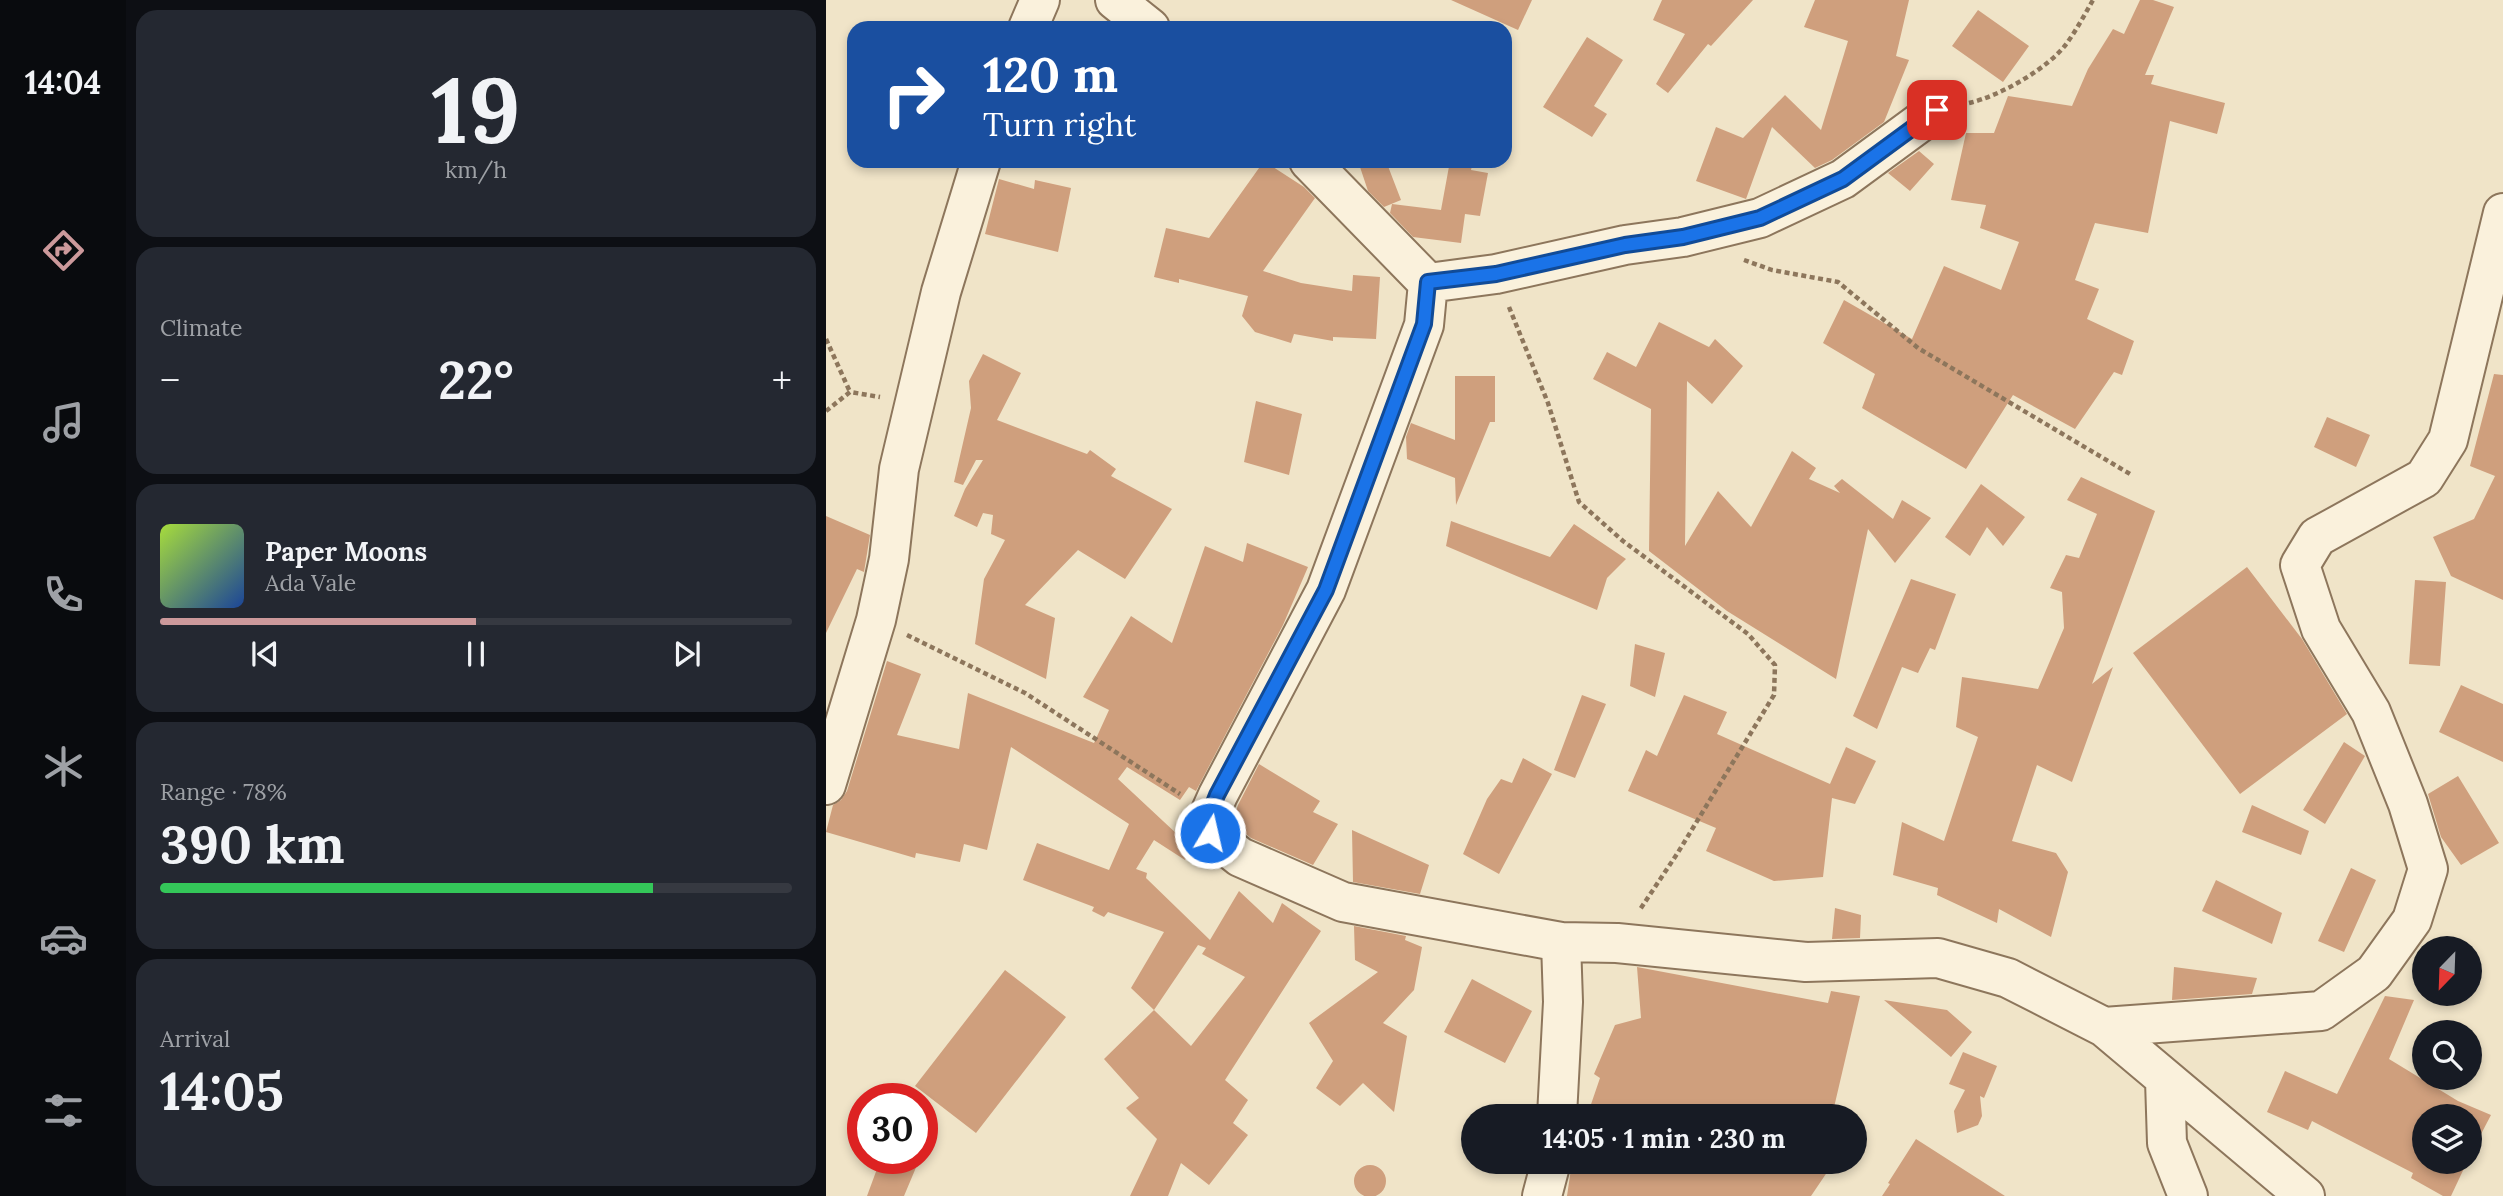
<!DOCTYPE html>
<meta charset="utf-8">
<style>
:root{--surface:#171b24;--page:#242831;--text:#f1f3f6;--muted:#9ea1a6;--line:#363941;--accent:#cc999b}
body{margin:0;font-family:Lora,serif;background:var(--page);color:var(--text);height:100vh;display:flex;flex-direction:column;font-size:26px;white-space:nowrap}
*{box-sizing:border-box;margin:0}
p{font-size:23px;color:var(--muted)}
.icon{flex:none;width:38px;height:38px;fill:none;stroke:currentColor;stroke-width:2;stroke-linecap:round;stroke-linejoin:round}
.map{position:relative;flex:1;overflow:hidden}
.side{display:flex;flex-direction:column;gap:10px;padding:10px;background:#0d0f14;width:700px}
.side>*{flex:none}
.top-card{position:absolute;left:21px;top:21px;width:665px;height:147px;border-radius:21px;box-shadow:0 4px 10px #0003;background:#1a4fa0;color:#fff;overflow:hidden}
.needle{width:46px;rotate:203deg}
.tools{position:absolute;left:1586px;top:936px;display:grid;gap:14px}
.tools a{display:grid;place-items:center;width:70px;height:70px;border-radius:50%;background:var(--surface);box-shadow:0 4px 10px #0003;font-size:35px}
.speed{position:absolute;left:21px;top:1083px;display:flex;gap:14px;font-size:35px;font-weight:700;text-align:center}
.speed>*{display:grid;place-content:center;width:91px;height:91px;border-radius:50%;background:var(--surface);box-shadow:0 4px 10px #0003;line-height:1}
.speed .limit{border:10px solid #d22;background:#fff;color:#111}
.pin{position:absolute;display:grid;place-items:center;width:60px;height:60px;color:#fff;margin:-30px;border-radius:14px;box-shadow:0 4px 10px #0006}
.me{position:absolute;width:77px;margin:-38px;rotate:9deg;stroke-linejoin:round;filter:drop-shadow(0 0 5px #0008)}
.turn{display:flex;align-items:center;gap:24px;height:147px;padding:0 21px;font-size:32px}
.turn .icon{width:91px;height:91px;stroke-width:2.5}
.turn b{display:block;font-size:49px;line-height:60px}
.big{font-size:52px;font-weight:700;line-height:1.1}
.side .card{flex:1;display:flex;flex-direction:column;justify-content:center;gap:10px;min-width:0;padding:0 24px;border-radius:21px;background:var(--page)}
.side .dial{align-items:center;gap:0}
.dial b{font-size:91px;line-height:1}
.song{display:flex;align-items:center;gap:21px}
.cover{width:84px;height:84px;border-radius:10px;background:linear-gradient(135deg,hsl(80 70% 55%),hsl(220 70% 35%))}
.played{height:7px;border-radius:4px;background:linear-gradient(90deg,var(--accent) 50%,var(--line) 50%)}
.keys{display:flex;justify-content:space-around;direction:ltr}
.heat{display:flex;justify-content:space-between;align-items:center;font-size:38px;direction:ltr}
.charge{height:10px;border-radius:5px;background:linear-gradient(90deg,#34c759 78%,var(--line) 0)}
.trip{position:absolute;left:635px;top:1104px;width:406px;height:70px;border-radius:35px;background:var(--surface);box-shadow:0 4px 10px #0003;font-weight:700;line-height:70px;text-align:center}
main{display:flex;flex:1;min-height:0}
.tab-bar{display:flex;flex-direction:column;width:126px;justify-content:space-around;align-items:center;background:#090b0e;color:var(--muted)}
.tab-bar .icon{width:49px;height:49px}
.tab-bar .on{color:var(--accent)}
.tab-bar b{font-size:32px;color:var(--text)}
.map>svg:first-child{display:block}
</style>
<main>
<nav class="tab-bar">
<b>14:04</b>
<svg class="icon on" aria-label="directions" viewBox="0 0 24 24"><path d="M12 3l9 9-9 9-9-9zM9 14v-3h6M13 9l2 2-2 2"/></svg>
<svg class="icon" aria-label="music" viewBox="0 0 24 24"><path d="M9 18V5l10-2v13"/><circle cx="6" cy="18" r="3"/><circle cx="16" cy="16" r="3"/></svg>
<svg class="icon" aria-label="phone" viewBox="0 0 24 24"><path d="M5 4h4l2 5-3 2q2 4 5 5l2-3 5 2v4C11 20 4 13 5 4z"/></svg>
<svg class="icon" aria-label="climate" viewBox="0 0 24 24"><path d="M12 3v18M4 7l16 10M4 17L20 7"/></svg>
<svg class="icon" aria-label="car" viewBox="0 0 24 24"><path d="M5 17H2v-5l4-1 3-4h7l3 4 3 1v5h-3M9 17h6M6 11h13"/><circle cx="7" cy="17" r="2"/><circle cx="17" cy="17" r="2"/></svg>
<svg class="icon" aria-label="filters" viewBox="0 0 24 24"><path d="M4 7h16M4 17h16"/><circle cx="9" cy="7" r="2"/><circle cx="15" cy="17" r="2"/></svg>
</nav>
<section class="side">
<div class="card dial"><b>19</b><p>km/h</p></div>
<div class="card"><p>Climate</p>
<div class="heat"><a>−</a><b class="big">22°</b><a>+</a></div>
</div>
<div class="card">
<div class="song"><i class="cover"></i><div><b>Paper Moons</b><p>Ada Vale</p></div></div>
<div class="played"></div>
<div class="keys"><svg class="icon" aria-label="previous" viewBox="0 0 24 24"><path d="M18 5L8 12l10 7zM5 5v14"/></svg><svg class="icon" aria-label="pause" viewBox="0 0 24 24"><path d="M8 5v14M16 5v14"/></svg><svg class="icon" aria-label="next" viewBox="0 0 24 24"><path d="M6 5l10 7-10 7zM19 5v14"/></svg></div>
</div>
<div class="card"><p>Range · 78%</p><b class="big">390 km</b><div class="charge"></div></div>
<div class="card"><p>Arrival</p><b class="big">14:05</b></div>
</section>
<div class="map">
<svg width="1677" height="1196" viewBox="0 0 1677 1196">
<rect width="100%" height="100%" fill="#f0e4c8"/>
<path fill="#cf9f7d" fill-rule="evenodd" d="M625 0H706L692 30Z
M836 0H927L885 46 882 44 842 93 830 84 859 34 827 20Z
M989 0H1083L1070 56 1083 60 1058 122 1006 160 989 168 946 127 920 199 870 181 890 127 917 138 959 95 995 130 1022 41 978 27Z
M1314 0H1327L1348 7 1319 75H1328L1325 84 1399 103 1391 134 1344 121 1322 233 1269 223 1249 280 1273 289 1261 319 1308 341 1296 375 1288 372 1249 429 1187 395 1140 469 1036 408 1049 374 997 343 1018 300 1086 339 1118 266 1175 290 1193 242 1154 228 1160 205 1125 200 1140 133H1168L1182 96 1246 106 1262 69 1287 29 1298 34Z
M1152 10 1203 46 1177 82 1126 46Z
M761 37 797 60 768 106 781 114 766 137 717 107Z
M1093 151 1108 164 1084 191 1062 173Z
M438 161 478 187 489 198 437 271 475 283 526 291 527 275 554 277 550 339 507 337V341L468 334 465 343 429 332 416 316 422 296 353 279V283L328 277 340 228 383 238Z
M532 161H560L575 200 558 207 542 191Z
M624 161H647L645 170 662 173 654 216 639 214 635 243 587 237 564 213 566 204 615 210Z
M173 179 208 189 209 180 245 188 232 252 159 234Z
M833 322 883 347 889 339 917 366 886 404 861 381 859 546 892 491 925 527 966 451 990 468 983 479 1014 493 1008 486 1016 479 1067 519 1076 500 1105 518 1069 563 1042 529 1010 679 901 611 823 551 825 409 767 379 781 352 810 367Z
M157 354 195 373 171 420 261 454 264 450 290 469 285 476 346 509 299 579 252 550 199 605 229 618 220 679 149 644 158 579 179 540 165 534 167 515 157 513 151 527 128 516 139 489 157 460H150L137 485 128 482 145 408 143 381Z
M1668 374 1677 375V600L1625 576 1607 537 1648 519 1669 476 1644 466Z
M629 376H669V422H664L630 505 629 478 581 459 580 437 585 423 629 440Z
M430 401 476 414 463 475 418 462Z
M1501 417 1544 435 1530 467 1488 447Z
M1255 477 1329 511 1266 684 1287 667 1246 782 1211 765 1186 841 1230 853 1242 872 1225 937 1173 909 1171 923 1111 895 1112 888 1067 875 1076 822 1118 841 1152 737 1130 727 1136 677 1212 689 1238 628 1236 592 1224 588 1240 555 1253 558 1271 514 1241 500Z
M1155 484 1199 517 1177 546 1161 527 1144 556 1119 537Z
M0 516 44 535 38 572 31 569 0 633Z
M625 521 724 557 748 524 800 559 781 578 771 610 620 546Z
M421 543 482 567 457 625 370 791 363 787 354 800 301 767 292 779 367 849 359 860 328 840 310 869 321 873 320 878 384 940 413 891 447 923 456 903 495 931 399 1080 422 1100 407 1123 422 1135 383 1185 355 1163 342 1196H304L331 1139 300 1108 313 1098 278 1059 328 1010 305 988 338 932 282 912 278 917 266 911 268 907 197 880 211 843 283 870 303 824 185 747 161 850 138 844 134 862 90 853 89 858 0 832 7 805 15 800 21 791 61 661 95 674 71 735 133 749 142 693 268 743 283 710 257 697 305 616 346 643 379 546 417 562ZM372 945 380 948 376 954 419 977 365 1046 328 1010Z
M1421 567 1476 639 1521 714 1414 794 1307 653Z
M1085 579 1130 594 1109 650 1104 648 1092 673 1076 667 1051 729 1027 716Z
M1589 580 1620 582 1614 666 1583 664Z
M809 644 839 653 829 697 804 686Z
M1635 685 1677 704V762L1613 732Z
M756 695 780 704 749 778 728 770Z
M858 695 901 712 891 734 1004 784 1020 747 1050 761 1029 804 1006 798 997 877 948 881 880 851 890 828 802 791 820 750 831 756Z
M1518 742 1539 756 1499 824 1477 810Z
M697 758 726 774 673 874 637 854 661 799 675 779 686 783Z
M433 764 494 801 487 812 512 824 487 865 425 838 406 823 412 805Z
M1632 776 1673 843 1635 865 1615 837 1602 794Z
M1426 805 1483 831 1475 855 1416 832Z
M526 830 603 865 594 894 527 882Z
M1525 868 1550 880 1518 952 1492 941Z
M1390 880 1456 913 1446 944 1376 911Z
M1009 908 1035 915 1034 938 1006 939Z
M528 926 580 936 579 940 596 947 588 990 557 1023 581 1036 568 1112 537 1083 514 1106 490 1088 507 1061 483 1023 552 972 529 960Z
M811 967 1002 1003 1005 991 1034 996 1006 1116H761L774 1078 768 1074 789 1025 815 1018Z
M1348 967 1431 978 1426 994 1346 1000Z
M179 970 240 1017 150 1133 89 1086Z
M646 979 706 1011 679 1063 618 1032Z
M1559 996 1588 1000 1563 1059 1632 1101 1665 1115 1643 1157V1116H1598V1162H1641L1625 1196H1617L1585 1178 1587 1173 1486 1121 1482 1130 1441 1112 1459 1071 1511 1094Z
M1058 1000 1121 1010 1146 1032 1125 1057Z
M1137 1052 1171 1066 1158 1098 1154 1096 1156 1116 1152 1125 1131 1133 1128 1111 1139 1090 1123 1084Z
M1090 1139 1179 1196H1056L1064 1184 1062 1183Z
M55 1158H94L78 1196H41Z
M746 1162H1008L985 1196H741Z
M528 1181a16 16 0 1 1 32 0a16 16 0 1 1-32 0Z"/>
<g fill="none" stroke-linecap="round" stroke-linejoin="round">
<defs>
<path id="minor" d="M289 0 324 28
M202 28 214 0
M483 161 602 283 598 325 500 590 392 795 384 813V833L414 857 517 902 735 942 791 943 980 962 1112 958 1182 978 1278 1027 1479 1196
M602 283 670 274 799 245 857 237 934 218 1017 179 1111 110
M0 785 50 620 63 559 73 469 115 292 155 161
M1278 1027 1495 1011 1548 973 1586 920 1602 869 1582 804 1545 712 1495 629 1474 565 1491 537 1598 478 1622 440 1677 213
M1339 1080 1341 1143 1362 1196
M731 1116 737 1002 735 942
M716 1196 725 1162"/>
</defs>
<use href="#minor" stroke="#8d765c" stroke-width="42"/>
<path stroke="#8d765c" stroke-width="4.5" stroke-dasharray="5 3.5" stroke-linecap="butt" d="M1143 103C1174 96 1223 68 1241 43 1251 29 1259 14 1267 0
M918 260 946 270 1012 282 1092 348 1304 474
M683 307 722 403 753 502 797 541 922 634 949 665 948 695 851 854 813 911
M0 339 24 392
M0 411 24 392 54 397
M81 635 199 693 354 794"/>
<use href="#minor" stroke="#faf1dc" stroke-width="38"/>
</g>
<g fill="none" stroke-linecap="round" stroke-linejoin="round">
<defs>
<path id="route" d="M384 833V813L391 795 500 590 598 324 602 282 670 274 799 245 857 237 934 218 1017 179 1111 110"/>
</defs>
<use href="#route" stroke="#114b97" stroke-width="18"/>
<use href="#route" stroke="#1a73e8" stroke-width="12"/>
</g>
</svg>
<div class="tools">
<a><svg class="needle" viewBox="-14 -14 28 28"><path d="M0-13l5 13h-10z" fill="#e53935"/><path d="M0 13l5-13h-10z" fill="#9ea1a6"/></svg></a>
<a><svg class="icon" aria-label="search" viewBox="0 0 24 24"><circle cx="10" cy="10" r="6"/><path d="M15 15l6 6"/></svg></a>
<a><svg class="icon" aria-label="layers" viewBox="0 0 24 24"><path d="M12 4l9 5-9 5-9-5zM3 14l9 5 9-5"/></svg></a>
</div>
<div class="speed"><div class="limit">30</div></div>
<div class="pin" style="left:1111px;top:110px;background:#d93025"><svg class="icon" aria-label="arrive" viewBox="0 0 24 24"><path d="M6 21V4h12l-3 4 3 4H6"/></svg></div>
<svg class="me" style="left:384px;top:833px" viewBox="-20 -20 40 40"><circle r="17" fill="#1a73e8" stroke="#fff" stroke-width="3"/><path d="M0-11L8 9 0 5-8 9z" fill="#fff"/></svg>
<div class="trip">14:05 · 1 min · 230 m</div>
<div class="top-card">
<div class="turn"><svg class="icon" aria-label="right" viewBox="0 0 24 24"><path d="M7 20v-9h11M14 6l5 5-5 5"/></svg><div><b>120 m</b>Turn right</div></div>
</div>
</div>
</main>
